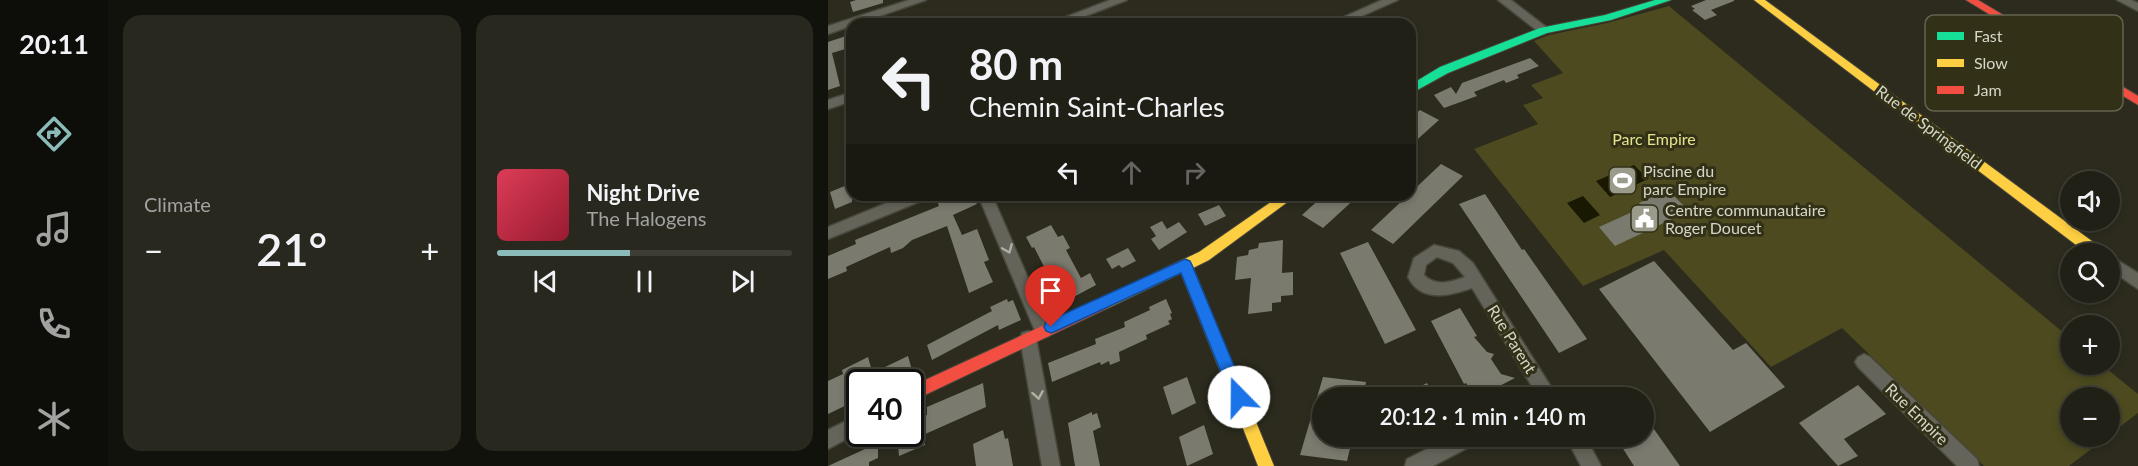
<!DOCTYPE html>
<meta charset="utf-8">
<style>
:root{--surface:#212016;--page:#29281f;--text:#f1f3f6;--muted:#a2a3a1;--line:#3e3e35;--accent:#8bbbb9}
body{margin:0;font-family:Lato,sans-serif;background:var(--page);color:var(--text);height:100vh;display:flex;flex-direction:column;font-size:22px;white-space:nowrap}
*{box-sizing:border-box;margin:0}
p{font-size:20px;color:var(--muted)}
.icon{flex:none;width:33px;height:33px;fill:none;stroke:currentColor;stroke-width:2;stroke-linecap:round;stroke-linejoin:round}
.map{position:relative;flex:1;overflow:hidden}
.details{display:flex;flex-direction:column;gap:15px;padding:15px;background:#12120c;width:720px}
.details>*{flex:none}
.hud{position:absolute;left:18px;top:18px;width:570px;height:183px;border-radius:18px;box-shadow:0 3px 9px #0003,0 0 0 2px var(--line);background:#212016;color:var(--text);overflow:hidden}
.fabs{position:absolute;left:1232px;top:171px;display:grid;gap:12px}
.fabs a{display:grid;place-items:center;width:60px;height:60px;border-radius:50%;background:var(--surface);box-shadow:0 3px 9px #0003,0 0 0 2px var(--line);font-size:30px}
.speed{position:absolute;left:18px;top:369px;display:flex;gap:12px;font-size:30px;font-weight:700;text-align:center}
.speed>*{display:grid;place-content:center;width:78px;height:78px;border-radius:50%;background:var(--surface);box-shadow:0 3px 9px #0003,0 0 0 2px var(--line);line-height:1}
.speed .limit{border:3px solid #111;border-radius:9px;background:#fff;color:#111}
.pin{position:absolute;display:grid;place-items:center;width:51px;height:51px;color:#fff;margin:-62px -26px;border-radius:50% 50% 50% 0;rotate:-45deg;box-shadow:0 0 6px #0007}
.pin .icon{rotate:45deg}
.me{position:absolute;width:66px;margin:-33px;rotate:338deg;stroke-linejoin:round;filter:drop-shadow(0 0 4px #0008)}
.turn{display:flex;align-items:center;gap:21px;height:126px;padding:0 24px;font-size:27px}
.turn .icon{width:78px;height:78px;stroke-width:2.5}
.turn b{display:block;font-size:42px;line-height:51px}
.lanes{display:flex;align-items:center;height:57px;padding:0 24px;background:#0003;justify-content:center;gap:30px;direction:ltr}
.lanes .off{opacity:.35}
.big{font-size:45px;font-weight:600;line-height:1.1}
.details .widget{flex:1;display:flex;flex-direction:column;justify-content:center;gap:9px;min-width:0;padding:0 21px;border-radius:18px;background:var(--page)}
.song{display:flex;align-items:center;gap:18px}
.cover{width:72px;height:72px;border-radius:9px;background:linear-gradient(135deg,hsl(350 70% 55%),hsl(350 70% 35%))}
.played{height:6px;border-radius:3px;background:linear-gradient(90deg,var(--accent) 45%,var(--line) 45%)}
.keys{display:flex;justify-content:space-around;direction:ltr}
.heat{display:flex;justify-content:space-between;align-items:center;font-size:33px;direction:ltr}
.details .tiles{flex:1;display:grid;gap:15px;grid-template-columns:repeat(2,1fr)}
.trip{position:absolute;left:484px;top:387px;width:342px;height:60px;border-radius:30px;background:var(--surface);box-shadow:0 3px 9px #0003,0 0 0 2px var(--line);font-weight:600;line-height:60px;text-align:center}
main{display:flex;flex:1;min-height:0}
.tab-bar{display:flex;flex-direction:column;width:108px;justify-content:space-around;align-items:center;background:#0d0d09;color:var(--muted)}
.tab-bar .icon{width:42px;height:42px}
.tab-bar .current{color:var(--accent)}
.tab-bar b{font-size:27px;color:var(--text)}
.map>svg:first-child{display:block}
</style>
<main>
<nav class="tab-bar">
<b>20:11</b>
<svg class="icon current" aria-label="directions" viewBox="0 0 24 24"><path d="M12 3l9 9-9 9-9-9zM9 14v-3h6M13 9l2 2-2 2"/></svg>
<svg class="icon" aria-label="music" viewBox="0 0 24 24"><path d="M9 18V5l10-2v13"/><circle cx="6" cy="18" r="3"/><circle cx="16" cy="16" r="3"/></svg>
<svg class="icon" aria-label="phone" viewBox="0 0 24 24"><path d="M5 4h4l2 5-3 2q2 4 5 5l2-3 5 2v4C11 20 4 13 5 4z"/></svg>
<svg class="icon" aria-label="climate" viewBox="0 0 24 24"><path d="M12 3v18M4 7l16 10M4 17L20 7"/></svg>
</nav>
<section class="details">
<div class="tiles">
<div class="widget"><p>Climate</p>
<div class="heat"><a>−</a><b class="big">21°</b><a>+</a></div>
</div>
<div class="widget">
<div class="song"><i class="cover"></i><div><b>Night Drive</b><p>The Halogens</p></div></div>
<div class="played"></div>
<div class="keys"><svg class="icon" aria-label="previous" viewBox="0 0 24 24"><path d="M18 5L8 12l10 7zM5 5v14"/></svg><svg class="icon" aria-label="pause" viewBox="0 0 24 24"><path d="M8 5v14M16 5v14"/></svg><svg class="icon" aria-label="next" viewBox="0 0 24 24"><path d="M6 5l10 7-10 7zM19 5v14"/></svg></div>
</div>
</div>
</section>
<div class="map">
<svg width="1310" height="466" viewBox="0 0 1310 466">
<rect width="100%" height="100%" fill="#2c2b1e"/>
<path fill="#4c4a1e" d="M841 6 1242 338V364L1274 365 1310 394V413L1281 435V398H1242V436L1279 437 1241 466H1156L1014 328 943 367 836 250 755 286 646 149 710 124 695 105 715 98 703 85 735 73 706 41 721 35 779 23Z"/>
<path fill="#191803" d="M806 165 820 179 782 197 768 181Z
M755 196 772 215 756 223 739 203Z"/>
<path fill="#7b7a6f" d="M28 0H55V3L25 12 22 2Z
M878 0H906V1L883 10 889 15 877 20 864 10 867 9 863 6Z
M24 34V47L4 53 12 86 0 90V42Z
M702 58 711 66 689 75 691 78 678 83 676 80 646 92 649 96 616 108 606 95 623 87 628 94 634 83Z
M592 110 611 120 582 146V118Z
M613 164 635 176 565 244 543 230Z
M24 183V202L7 209 2 192Z
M840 190 861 211 787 246 771 227 815 207 811 203Z
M657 194 694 250 696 249 759 339 731 353 631 204Z
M134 195H144L149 204 125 215 134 235 149 229 161 260 156 262 165 282 141 293 119 226 84 240 75 248 63 253 62 247 18 267 19 271 0 279V256L28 244 27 240 111 206 109 201 117 198 119 202Z
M496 195H531L495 228 474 215Z
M391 205 398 216 377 226 370 214Z
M334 221 339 229 351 222 359 232 331 250 323 239 328 236 322 227Z
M223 225 230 237 235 235 242 248 238 250 253 278 262 273 268 285 240 300 239 296 232 298 206 247 204 248 198 237Z
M455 240 454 273 465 272V295L453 296V302L444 303V311L420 314 423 278 407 280 409 257 420 255 421 250 430 248 431 243Z
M540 242 588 330 557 344 512 253Z
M300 248 308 261 294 268 291 265 284 269 278 259Z
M826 261 905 350 918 343 957 387 882 432 771 289Z
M179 299 180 302 185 300 193 320 171 330 170 325 104 360 99 345 164 311 162 307Z
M338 299 344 313 342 314 344 319 340 321 342 324 318 335 319 339 291 352 292 361 282 365 281 361 273 365 272 362 224 382 220 363 268 344 267 339 297 327 296 322 322 310 321 307Z
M632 308 649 336 646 337 659 352 666 354 663 359 673 374 687 378 648 398 638 383 636 384 603 321Z
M80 356 86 377 75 382H64V378L57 379 55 368Z
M40 357 47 382H32V390L23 394 25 402 0 414V381L15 374 14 370Z
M359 377 368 403 344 415 335 387Z
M495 377 538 382 535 398H495V436H525L519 461 472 455Z
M155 383 158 407 95 435 97 445 71 456 69 434H82V429L90 426V418L99 415V407Z
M599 383 607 398H569Z
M1030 385 1058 414 1016 439 1030 456 1010 466 971 423Z
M264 412V415L269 413 273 427 265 431 272 466H247L240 423Z
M816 415 852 466H806L787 436H816Z
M376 425 385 454 359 466 351 437Z
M175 430 177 439 180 438 185 466H148L145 444Z
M50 443V458L41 462V466H0Z"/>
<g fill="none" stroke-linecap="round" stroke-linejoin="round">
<defs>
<path id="street" d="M81 0H98L0 34V26Z
M282 0H299L237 24H220Z
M554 0H570L516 24H500Z
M670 0H683L722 30 716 34 712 33Z
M1289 0H1303L1310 3V11Z
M24 92V101L0 109V100Z
M78 195H100L98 199 0 239V227Z
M150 195H164L223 331 221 336 215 338 209 336Z
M606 245 631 251 645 263 730 398H711L644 288C621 296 593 303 580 277L586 258ZM609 257 625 263 637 277C623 282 608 287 596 275L598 265Z
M1281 255 1310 273V289L1281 269Z
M200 331 206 333 208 338 232 466H214L192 338 194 333Z
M1036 354 1042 357 1149 459 1151 466H1129L1030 367 1027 362 1030 357Z
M32 414V432L0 449V430Z
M625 436H654L651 442 605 466H577L579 459Z
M737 436H757L773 466H753Z"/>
<path id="fast" d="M827 0H843L783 20 719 33 620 73 582 94V85L612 67 712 28 777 15Z"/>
<path id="slow" d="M926 0H937L1276 250 1278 254H1260Z
M453 195H469L381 260 365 268 446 466H430L353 273 282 307 277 309 272 307 270 303 272 299 371 252Z"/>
<path id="jam" d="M1138 0H1150L1310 96V105Z
M277 297 282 299 284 303 282 307 82 402V387Z"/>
</defs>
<use href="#street" stroke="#47463a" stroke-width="3"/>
<use href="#fast" stroke="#47463a" stroke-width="2"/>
<use href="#slow" stroke="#47463a" stroke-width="2"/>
<use href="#jam" stroke="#47463a" stroke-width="2"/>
<use href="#street" fill="#64645a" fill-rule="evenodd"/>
<use href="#fast" fill="#16e098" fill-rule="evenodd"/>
<use href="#slow" fill="#ffcf43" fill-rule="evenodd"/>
<use href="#jam" fill="#f24e42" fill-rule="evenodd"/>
</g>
<defs><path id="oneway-chevron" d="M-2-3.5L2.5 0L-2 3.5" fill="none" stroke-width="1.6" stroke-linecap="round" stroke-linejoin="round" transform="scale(1.5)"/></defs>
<g stroke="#afafa2">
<use href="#oneway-chevron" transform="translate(180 249) rotate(67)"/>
<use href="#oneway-chevron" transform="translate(210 395) rotate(80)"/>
</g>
<path fill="#1a73e8" stroke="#114b97" stroke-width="1.5" d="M357 259 362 261 364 265 419 397 416 402 411 405 405 402 353 273 228 331 223 333 218 331 216 327 218 322Z"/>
<defs>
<symbol id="stadium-square" viewBox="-11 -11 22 22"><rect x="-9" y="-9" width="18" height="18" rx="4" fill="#9b9b8c" stroke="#323118"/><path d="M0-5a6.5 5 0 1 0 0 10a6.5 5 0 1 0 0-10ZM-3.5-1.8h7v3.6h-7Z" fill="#fff"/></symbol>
<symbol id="civic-square" viewBox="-11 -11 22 22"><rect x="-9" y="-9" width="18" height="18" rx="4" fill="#9b9b8c" stroke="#323118"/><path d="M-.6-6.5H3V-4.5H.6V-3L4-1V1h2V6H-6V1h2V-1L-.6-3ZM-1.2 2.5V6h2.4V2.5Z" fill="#fff"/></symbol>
</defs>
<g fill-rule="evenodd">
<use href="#stadium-square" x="778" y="164" width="33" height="33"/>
<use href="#civic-square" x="800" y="202" width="33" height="33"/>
</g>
<g text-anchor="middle" stroke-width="6" stroke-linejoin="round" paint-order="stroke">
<g font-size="16" fill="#d7d7c8" stroke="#323118">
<text transform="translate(1101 127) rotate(37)" y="6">Rue de Springfield</text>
<text transform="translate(684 339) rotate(58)" y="6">Rue Parent</text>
<text transform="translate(1089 414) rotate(44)" y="6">Rue Empire</text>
</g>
<g font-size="16" fill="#e6e38c" stroke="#323118">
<text x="826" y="145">Parc Empire</text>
</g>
<g font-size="16" fill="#d7d7c8" stroke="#323118" text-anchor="start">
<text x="815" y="177">Piscine du<tspan x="815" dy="18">parc Empire</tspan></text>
<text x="837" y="216">Centre communautaire<tspan x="837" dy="18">Roger Doucet</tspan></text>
</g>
</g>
<rect x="1097" y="15" width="198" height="96" rx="9" fill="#323118" stroke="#64634d" stroke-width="1.5"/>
<rect x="1109" y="32" width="27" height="8" fill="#16e098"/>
<rect x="1109" y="59" width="27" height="8" fill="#ffcf43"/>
<rect x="1109" y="86" width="27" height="8" fill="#f24e42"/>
<g font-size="16" fill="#d7d7c8">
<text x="1146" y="42">Fast</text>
<text x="1146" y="69">Slow</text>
<text x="1146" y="96">Jam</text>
</g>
</svg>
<div class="fabs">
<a><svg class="icon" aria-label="sound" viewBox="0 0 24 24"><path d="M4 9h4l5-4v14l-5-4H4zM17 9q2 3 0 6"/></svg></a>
<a><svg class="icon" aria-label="search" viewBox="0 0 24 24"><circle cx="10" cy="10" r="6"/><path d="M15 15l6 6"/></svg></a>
<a>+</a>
<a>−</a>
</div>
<div class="speed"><div class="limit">40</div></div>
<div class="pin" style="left:223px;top:327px;background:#d93025"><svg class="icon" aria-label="arrive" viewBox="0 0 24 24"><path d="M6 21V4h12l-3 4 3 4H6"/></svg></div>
<svg class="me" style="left:411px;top:397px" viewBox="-20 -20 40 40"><circle r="19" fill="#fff"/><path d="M0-13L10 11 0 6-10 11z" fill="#1a73e8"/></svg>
<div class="trip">20:12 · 1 min · 140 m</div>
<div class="hud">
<div class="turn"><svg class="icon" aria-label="left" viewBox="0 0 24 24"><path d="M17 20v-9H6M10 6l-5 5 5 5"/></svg><div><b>80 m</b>Chemin Saint-Charles</div></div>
<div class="lanes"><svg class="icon" aria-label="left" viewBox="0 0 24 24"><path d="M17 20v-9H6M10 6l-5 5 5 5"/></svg><svg class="icon off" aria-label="ahead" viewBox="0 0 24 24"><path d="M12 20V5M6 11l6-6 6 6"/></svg><svg class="icon off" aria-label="right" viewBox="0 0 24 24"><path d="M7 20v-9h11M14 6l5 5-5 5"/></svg></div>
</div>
</div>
</main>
